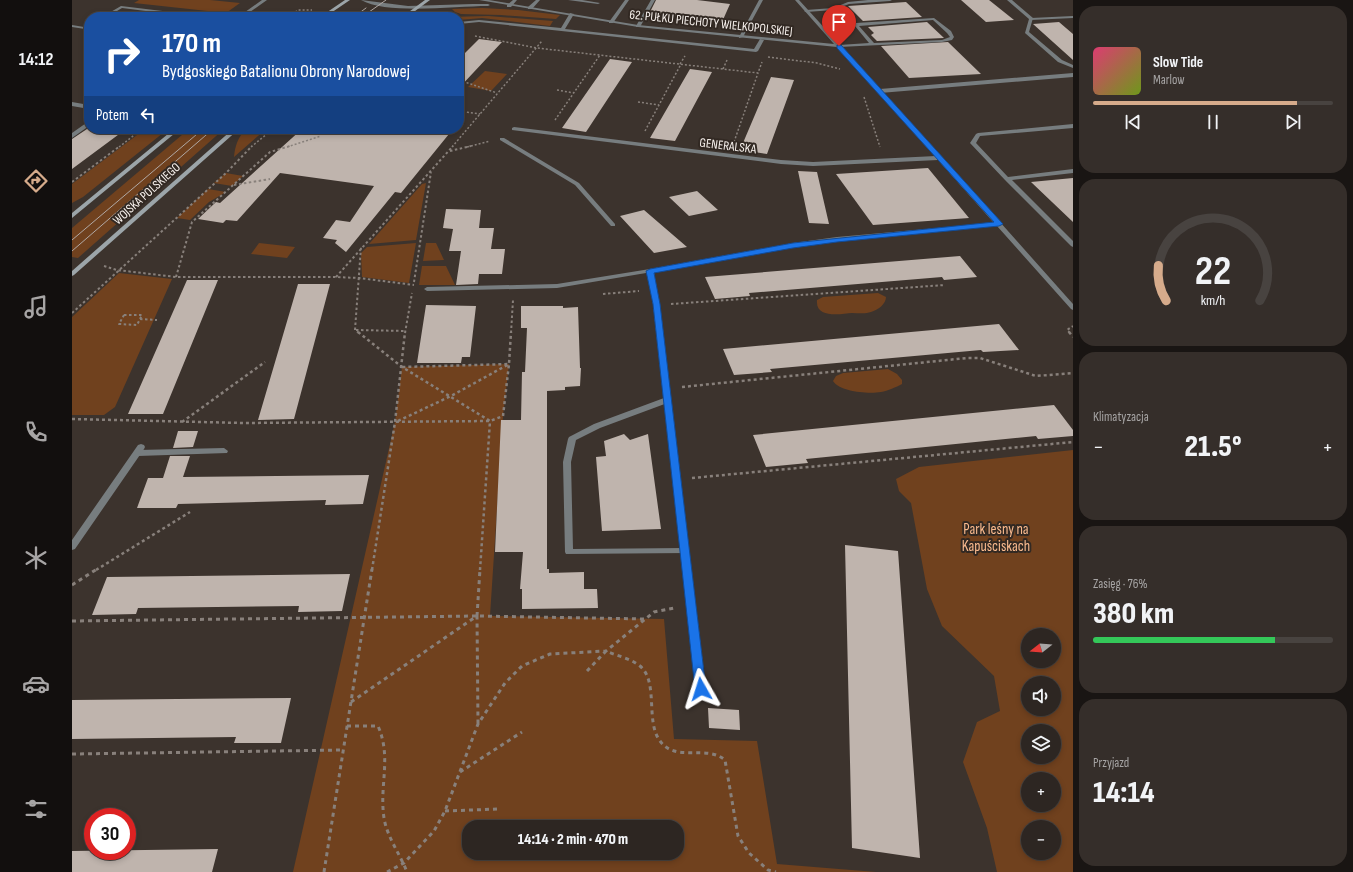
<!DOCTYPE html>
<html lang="pl">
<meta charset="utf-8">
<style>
:root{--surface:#2d2622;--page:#352e2a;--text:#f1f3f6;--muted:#a7a5a5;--line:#484340;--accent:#d6ab8b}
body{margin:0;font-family:"Sofia Sans Condensed",sans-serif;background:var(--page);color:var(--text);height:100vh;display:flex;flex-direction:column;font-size:15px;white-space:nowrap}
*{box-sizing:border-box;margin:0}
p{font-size:13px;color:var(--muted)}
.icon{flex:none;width:22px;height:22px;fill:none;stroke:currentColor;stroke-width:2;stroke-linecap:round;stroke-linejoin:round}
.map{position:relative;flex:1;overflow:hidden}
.panel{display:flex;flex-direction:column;gap:6px;padding:6px;background:#191513;width:280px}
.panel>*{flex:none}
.guide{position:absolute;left:12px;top:12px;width:380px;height:122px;border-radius:16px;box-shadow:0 2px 6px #0003,0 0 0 1px var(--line);background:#1a4fa0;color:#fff;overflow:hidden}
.needle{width:26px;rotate:253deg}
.fabs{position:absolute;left:949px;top:628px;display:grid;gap:8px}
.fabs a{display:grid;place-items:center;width:40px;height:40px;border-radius:50%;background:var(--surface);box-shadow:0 2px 6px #0003,0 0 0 1px var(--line);font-size:20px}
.speed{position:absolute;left:12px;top:808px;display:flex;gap:8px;font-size:20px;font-weight:700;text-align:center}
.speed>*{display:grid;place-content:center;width:52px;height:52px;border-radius:50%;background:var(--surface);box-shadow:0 2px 6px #0003,0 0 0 1px var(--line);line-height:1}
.speed .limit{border:6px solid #d22;background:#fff;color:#111}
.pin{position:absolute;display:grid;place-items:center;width:34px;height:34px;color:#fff;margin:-41px -17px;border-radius:50% 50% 50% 0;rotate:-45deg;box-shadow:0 0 4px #0007}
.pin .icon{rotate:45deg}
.me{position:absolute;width:44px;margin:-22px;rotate:354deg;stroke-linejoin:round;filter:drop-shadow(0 0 3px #0008)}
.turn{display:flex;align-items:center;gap:14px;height:84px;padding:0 12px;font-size:18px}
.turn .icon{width:52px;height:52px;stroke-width:2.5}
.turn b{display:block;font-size:28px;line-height:34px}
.then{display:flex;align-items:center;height:38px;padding:0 12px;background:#0003;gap:8px;font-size:15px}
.big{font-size:30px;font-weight:800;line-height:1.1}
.panel .widget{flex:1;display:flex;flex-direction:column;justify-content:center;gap:6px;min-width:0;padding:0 14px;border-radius:16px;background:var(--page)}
.panel .dial{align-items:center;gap:0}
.dial svg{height:104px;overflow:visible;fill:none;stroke:var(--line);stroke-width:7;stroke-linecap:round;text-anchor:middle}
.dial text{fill:var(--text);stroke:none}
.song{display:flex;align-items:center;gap:12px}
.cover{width:48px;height:48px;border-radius:6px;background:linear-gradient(135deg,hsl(340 70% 55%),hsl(80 70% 35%))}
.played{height:4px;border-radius:2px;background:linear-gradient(90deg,var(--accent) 85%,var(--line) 85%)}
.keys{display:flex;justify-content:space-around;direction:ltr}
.heat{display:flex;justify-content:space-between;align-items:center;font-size:22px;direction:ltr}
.charge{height:6px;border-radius:3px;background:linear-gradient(90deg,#34c759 76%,var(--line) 0)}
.trip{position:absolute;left:390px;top:820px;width:222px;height:40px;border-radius:16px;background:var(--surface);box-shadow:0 2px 6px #0003,0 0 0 1px var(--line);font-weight:800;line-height:40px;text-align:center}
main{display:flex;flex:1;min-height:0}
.tabs{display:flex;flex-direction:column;width:72px;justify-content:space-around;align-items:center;background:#120f0e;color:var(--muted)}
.tabs .icon{width:28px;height:28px}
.tabs .on{color:var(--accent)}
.tabs b{font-size:18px;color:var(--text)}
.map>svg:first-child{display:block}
</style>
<main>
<nav class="tabs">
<b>14:12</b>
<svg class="icon on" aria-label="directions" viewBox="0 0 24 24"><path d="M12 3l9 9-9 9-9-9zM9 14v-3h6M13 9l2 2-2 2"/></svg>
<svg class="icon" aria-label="music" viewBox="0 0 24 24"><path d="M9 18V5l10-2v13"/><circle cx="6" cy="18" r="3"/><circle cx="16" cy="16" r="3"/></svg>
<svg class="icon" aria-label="phone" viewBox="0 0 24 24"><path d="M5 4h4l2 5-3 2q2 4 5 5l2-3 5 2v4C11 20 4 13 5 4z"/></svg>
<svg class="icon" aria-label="climate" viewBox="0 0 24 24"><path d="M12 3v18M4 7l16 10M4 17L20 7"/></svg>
<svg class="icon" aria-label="car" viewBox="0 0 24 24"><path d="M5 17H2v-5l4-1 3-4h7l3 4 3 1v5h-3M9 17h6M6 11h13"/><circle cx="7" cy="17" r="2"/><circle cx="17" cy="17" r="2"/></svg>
<svg class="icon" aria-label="filters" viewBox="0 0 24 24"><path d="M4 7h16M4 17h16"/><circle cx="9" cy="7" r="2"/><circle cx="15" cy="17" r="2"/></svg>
</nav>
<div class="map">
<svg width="1001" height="872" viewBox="0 0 1001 872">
<rect width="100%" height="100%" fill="#3c332d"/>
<path fill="#70411e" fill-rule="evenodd" d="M67 0H138L168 3 154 13 62 3Z
M410 8 446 10 488 15 484 19 429 15 389 14 383 12 380 9Z
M416 16 481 21 478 26 410 18 387 20V17H374Z
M413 71 435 74 419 91 396 87Z
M73 129H96L11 197 0 203V184Z
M117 129H152L6 258 0 257V228Z
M175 129H194L162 157C163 146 166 136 175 129Z
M154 173 171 176 160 186 142 183Z
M354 183 344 240 297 244 350 184Z
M136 189 154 192 137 202 118 220 105 218Z
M187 243 223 247 215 258 179 254Z
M344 243 337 283 290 277 289 253 295 247Z
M354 243H364L372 260 351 261Z
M350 266H374L383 285H347Z
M47 273 100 279 43 407 32 415H0V317Z
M806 293 814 297C814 304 806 310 799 312 794 314 786 313 780 313 769 314 743 319 745 300L751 297Z
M437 364 431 416 418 616 592 619 602 739 685 741 705 864 804 872H221L323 422 330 367ZM397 827H605V853H397Z
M816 369 825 374 830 380V384C824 387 816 391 809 392 796 394 768 392 761 381L764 376 771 373Z
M1001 450V872H925L915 828 891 762 905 722 928 711 922 676 870 626 855 589 839 503 827 491 824 479 847 467ZM956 635H982V661H956ZM956 683H982V709H956ZM956 731H982V757H956ZM956 779H982V805H956ZM956 827H982V853H956Z"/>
<path fill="#bfb4ad" d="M584 0H625L658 4 650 22 615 18 613 20 587 18 589 15 577 14Z
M889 0H917L942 20 914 22Z
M834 2 850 17 791 21 776 6Z
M855 22 872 38 805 41 799 35 802 33 796 27Z
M987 22 1001 34V60L961 24Z
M407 39 430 42 387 88V59Z
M876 42 909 74 837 78 809 46Z
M538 59 560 62 514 132 490 128Z
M618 69 640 72 603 141 578 138Z
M699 77 722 80 695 154 668 150Z
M15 129H54L0 169V139Z
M230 129H336L377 134 329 193 323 192 274 252 263 243 265 240 251 238 264 220 278 222 302 186 208 173 165 221 154 220 151 223 126 219 144 202 148 203Z
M856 168 897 218 801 225 764 174Z
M726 171 745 172 757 224 737 223Z
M1001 178V222L959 182Z
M625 191 646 210 617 216 597 197Z
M374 209 409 210 407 228H422L419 249H433L430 274H407L406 284 384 285 389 251H377L381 229 371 228Z
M572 210 615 247 582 253 548 216Z
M888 256 905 277 872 280 870 277 677 293 678 296 643 299 633 277Z
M115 280H146L91 414H56Z
M226 284H258L222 419 186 420Z
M354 305 404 306 398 357H390L389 363H345Z
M449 306H491V308L506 307 508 368H509L508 386 493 387V390L475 391V569H477V573L512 572V589H525L526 608 450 609V589H448L451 552H423L429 420H449L450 372H453L455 328H449Z
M927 324 947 350 911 352 909 350 698 369 700 372 662 375 651 349Z
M982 405 1001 430V436L966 439 964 436 734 459 736 463 694 467 681 435Z
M106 431H126L121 447 101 448Z
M552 434 558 440 576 434 589 529 530 531 524 457 534 456 532 441Z
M98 456H118L111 477 297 475 291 504 253 505 254 500 106 504 104 508H65L76 478H91Z
M773 545 826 551 848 858 780 848Z
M278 574 270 611 226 612 227 606 66 608 64 614 20 615 35 577Z
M219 698 209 743H162L164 737 0 739V700Z
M636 708 667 710 668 730 637 728Z
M146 849 140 872H0V851Z"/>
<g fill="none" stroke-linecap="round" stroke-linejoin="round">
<path stroke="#88807b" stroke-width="1.5" stroke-dasharray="2 2" stroke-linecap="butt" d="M217 17 226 10H240
M403 36 465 48 686 73 690 62
M696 57 745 63 768 69
M608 64 613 56
M651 69 655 60
M387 80 425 93
M485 90 502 93
M792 97 808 147
M566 102 587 105
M387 111 408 114
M483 120 528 55
M573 131 609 64
M662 142 686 73
M47 147 70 129
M179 147 201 129
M215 147 249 136
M380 147 470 41
M395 147 418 141"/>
<path stroke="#88807b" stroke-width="2" stroke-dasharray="2.5 2.5" stroke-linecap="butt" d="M378 151 399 146
M0 182 48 146
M162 185 198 179
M32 266 45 270 104 277H264L287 278 342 285
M104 277 120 222 198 152 218 146
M264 277 381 146
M342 282 359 172
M531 294 567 291
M599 304 873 285
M0 313 154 173 180 146
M52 315H70L65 325 47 324Z
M68 319 85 320
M284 330 333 331
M287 333 283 330 289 247
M333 333 340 293
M439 333 441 300
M998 333 995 330 1001 326"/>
<path stroke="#88807b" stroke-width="2.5" stroke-dasharray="3 3" stroke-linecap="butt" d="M286 332 330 367 418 421 408 570
M997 332 1001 337
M610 387 895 358H908L964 376 1001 373
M0 419 172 423 418 421 431 416 437 364 330 367
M326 421 379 396 437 364 439 332
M110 422 193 362
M620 478 1001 442
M24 570 118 512
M300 570 323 422 333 332"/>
<path stroke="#88807b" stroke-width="3" stroke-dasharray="4 4" stroke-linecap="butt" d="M0 585 25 569
M405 616 408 569
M0 621 405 616 574 619
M515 671 534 651C545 656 558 658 568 666 587 682 573 721 588 741 604 763 634 744 653 760L666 836 677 853 696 870 704 872
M279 702 405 616 406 724
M275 726H306C320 758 307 785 312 818 315 837 328 854 335 872
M0 754 271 750
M388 772 450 732
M373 811 426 809
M252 872 300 569
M315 872 332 863 362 831 373 811 406 724 433 683 450 666 478 654 534 651 582 612 602 608"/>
<path fill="#777d7f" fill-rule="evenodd" d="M190 0H195L171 17H166Z
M441 0H445L439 7H435V5Z
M464 0H468L460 9H456V7Z
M496 0H510L528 3 526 4Z
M553 0H557L541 23H537V22Z
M579 0H583L568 27H564V26Z
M687 0H691L671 37 667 38V37Z
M796 0H820L818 1 777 4 762 10 734 12 732 11 734 10 761 8 776 2Z
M498 13 502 14 493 29 682 49 688 39 692 40 686 51 684 52 407 22 387 24V22L407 20 489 28Z
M1001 16V18L959 20 957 19 959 18Z
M862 18 879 31 882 37 880 40 870 42 767 47 765 46 767 45 797 43 783 26 784 23ZM861 20 875 33 878 37 870 40 802 43 787 26Z
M1001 73V77L808 93 805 91 808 89Z
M17 121V126L0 138V133Z
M1001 124V128L908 136 904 143 936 177 1001 169V173L940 180 1001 241V247L999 246 933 180 898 143 904 134 906 133Z
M428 138H432L507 183 543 224V226H539L503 185 428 140Z
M578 269 580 270V272L485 288 355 291 352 289 355 287 485 284Z
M592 398H598L599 400 598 402 528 428 504 440 499 462 501 549 613 548 616 549 617 551 616 553 494 554 493 552 491 462 496 439 497 437 522 424Z
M152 448 156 451 155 453 66 456 62 453 66 450Z"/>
<path fill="#777d7f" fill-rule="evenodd" d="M289 0 336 6 401 4H416L418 5 416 6C384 6 315 15 289 0Z
M407 0H417L566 25 762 44 723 0H727L870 157 1001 304V310L999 309 925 226 765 241 721 247 582 272 587 304 634 689 633 692 629 693 625 692 624 689 581 304 575 271 578 269 721 243 765 237 922 223 866 160 741 166 709 164 440 130V128L442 127 709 160 741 162 864 156 765 47 566 27Z
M935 0H940L961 18 957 32 990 60 1001 65V68L986 62 953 33 957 19Z
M49 6 132 16 134 17H121L50 8 35 17H30Z
M0 25 12 27 17 25V28L13 29 0 27Z
M0 102 17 105V109L0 106Z
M69 444 72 445 73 447 72 449 3 549 0 550V540L66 445Z"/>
<path fill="#9ca5a9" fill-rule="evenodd" d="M273 0H278L253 17H248Z
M353 0H358L335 17H330Z
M102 129H108L0 218V213Z
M161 129H167L2 275 0 276V271Z"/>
<path stroke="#b0a8a4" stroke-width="1" d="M282 17 294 8
M290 17 314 0
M0 240 131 129
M0 251 141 129"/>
</g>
<path fill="#1a73e8" stroke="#114b97" d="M765 45H769L931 224 927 226 765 242 721 248 582 273 588 304 634 689 633 692 629 694 625 692 623 689 581 304 574 271 578 269 721 243 922 222 765 48Z"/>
<g text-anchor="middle" stroke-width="4" stroke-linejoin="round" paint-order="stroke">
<g font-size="13" fill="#f9f3ef" stroke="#322923">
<text transform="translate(639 22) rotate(6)" y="5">62. PUŁKU PIECHOTY WIELKOPOLSKIEJ</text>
<text transform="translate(656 145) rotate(7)" y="5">GENERALSKA</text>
<text transform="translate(74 193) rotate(-42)" y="5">WOJSKA POLSKIEGO</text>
</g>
<g font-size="15" fill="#faba8e" stroke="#322923">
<text x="924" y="534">Park leśny na<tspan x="924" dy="17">Kapuściskach</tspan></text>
</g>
</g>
</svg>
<div class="fabs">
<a><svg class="needle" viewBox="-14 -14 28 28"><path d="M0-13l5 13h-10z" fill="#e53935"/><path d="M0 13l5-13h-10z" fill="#a7a5a5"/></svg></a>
<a><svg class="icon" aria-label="sound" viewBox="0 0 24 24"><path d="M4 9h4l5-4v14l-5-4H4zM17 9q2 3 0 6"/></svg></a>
<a><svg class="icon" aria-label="layers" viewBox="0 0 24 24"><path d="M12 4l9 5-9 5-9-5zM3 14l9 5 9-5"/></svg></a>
<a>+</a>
<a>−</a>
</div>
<div class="speed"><div class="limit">30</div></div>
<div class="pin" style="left:767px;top:46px;background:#d93025"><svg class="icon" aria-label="arrive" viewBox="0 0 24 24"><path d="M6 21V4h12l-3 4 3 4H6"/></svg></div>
<svg class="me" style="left:629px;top:689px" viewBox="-20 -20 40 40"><path d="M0-17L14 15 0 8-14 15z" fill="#1a73e8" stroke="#fff" stroke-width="4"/></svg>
<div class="trip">14:14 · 2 min · 470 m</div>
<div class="guide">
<div class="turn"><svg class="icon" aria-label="right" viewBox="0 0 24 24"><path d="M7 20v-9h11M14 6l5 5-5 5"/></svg><div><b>170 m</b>Bydgoskiego Batalionu Obrony Narodowej</div></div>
<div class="then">Potem<svg class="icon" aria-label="left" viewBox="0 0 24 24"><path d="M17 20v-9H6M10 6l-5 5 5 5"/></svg></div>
</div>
</div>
<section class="panel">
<div class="widget">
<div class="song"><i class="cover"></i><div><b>Slow Tide</b><p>Marlow</p></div></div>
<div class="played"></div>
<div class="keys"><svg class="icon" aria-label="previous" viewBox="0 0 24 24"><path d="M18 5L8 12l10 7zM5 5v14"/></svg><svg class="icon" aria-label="pause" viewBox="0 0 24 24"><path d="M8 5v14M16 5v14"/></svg><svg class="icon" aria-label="next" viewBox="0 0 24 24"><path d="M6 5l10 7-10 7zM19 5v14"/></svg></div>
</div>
<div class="widget dial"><svg viewBox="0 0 100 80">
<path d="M14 69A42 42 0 1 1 86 69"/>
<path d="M14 69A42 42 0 0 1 8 42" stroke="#d6ab8b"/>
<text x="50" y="56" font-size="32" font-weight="700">22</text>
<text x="50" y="72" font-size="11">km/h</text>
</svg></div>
<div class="widget"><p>Klimatyzacja</p>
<div class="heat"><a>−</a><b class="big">21.5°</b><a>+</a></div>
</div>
<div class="widget"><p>Zasięg · 76%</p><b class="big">380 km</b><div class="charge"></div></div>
<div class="widget"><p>Przyjazd</p><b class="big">14:14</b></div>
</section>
</main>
